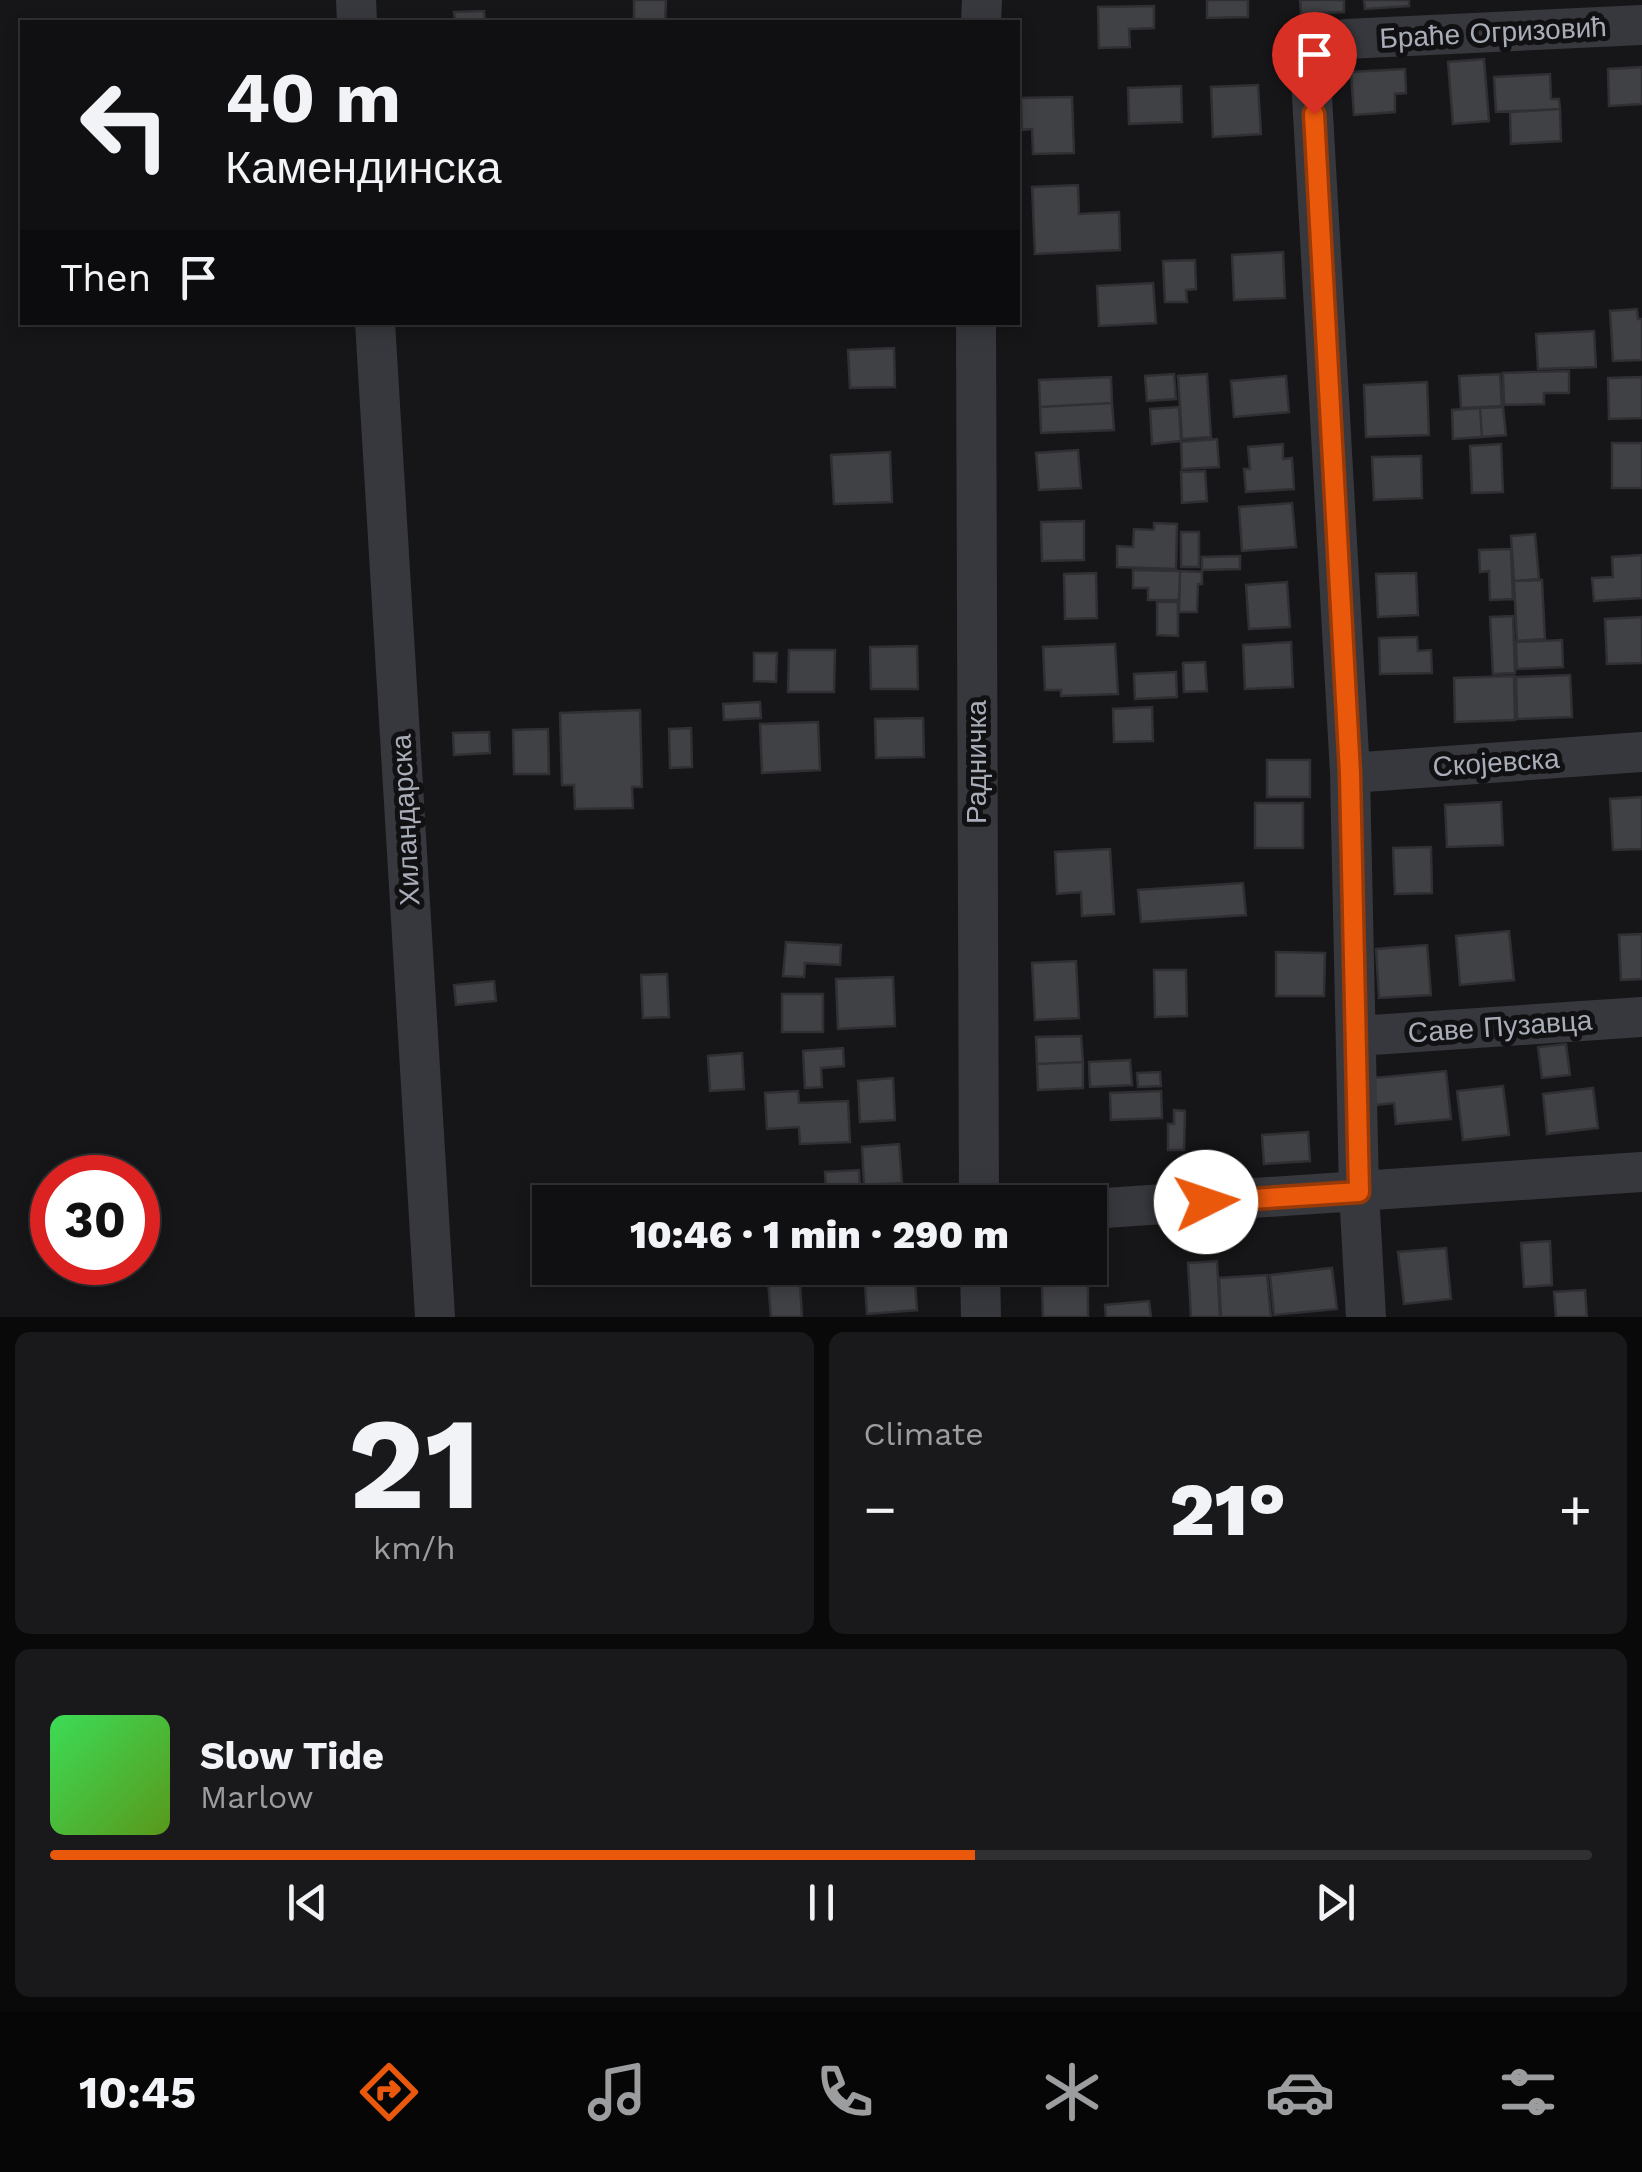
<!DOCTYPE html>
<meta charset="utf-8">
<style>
:root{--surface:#101012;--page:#19191b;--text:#f1f3f6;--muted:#9c9d9f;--line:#303032;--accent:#ea580c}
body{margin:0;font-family:"Work Sans",sans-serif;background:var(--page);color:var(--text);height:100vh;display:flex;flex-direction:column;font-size:38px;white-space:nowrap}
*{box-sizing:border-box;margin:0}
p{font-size:32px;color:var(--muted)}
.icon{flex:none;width:55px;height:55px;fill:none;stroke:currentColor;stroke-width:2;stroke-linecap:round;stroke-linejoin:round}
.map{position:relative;height:1317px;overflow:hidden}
.drawer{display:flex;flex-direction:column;gap:15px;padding:15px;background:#09090a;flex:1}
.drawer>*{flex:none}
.guide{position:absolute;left:20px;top:20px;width:1000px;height:305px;border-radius:0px;box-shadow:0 5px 15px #0003,0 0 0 2px var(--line);background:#101012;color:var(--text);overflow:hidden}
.speed{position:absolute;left:30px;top:1155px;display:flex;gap:20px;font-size:50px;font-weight:700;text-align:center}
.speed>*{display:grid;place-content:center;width:130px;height:130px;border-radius:50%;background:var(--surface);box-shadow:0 5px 15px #0003,0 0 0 2px var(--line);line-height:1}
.speed .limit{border:15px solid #d22;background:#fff;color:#111}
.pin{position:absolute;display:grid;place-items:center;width:85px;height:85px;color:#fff;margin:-102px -42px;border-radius:50% 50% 50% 0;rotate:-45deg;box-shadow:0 0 10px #0007}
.pin .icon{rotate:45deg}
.me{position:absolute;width:110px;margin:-55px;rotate:86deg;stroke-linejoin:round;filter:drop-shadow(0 0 8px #0008)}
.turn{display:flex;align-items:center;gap:35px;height:210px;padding:0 40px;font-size:45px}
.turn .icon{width:130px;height:130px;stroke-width:2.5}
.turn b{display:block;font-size:70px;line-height:85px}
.then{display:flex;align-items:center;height:95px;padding:0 40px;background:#0003;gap:20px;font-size:38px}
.big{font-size:75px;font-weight:800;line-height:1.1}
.drawer .card{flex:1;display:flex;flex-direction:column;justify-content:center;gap:15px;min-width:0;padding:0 35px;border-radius:15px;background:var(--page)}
.drawer .dial{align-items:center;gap:0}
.dial b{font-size:130px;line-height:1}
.song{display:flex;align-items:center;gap:30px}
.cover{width:120px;height:120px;border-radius:15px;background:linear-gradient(135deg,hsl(130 70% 55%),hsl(90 70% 35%))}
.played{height:10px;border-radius:5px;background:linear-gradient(90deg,var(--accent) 60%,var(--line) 60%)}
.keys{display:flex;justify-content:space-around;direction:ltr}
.heat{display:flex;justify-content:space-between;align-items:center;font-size:55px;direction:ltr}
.drawer .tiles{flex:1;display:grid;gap:15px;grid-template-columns:1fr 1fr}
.card:last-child{grid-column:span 2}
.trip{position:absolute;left:532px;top:1185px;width:575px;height:100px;border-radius:0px;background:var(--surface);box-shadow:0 5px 15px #0003,0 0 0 2px var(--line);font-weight:800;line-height:100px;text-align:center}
.tabs{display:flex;height:160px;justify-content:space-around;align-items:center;background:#060607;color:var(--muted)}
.tabs .icon{width:70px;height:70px}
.tabs .selected{color:var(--accent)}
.tabs b{font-size:45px;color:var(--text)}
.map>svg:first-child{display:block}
</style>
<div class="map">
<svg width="1642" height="1317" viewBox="0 0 1642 1317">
<rect width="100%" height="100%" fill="#161618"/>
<path fill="#404145" stroke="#303034" stroke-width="2.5" d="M634 0H666L665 22H634Z
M1207 0H1248V17L1207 18Z
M1300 0H1344V12L1301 14Z
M1364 0H1409V6L1365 9Z
M1154 6V28L1129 29 1130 47 1099 48 1098 7Z
M484 11 485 22H455L454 12Z
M1484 59 1489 121 1453 124 1448 62Z
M1642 67V104L1609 106 1608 69Z
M1405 69 1406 93 1395 94V112L1354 115 1351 72Z
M1550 74 1551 99H1559L1560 109 1496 112 1494 77Z
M1258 85 1261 134 1213 137 1211 87Z
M1181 86 1182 122 1129 124 1128 88Z
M1072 97 1074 153 1033 154 1032 129 1022 130 1021 98Z
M1560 109 1561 141 1511 144 1510 112Z
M1078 185 1079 214 1119 212 1120 250 1035 254 1032 187Z
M1283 252 1285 298 1234 300 1232 255Z
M1195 260 1196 289 1186 290 1187 302H1165L1163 261Z
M1153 283 1156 323 1099 326 1097 286Z
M1637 309 1638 319H1642V360L1613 361 1610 311Z
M1594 331 1596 367 1538 369 1536 334Z
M894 348 895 387 850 388 848 350Z
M1569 371V393H1544V404L1504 405 1503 373Z
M1174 374 1176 399 1147 401 1145 376Z
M1207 374 1211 437 1182 439 1178 376Z
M1500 374 1502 406 1461 408 1459 376Z
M1286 376 1289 412 1234 417 1231 381Z
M1111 377 1112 403 1040 407 1039 380Z
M1642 377V418L1609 419 1608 378Z
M1427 382 1429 435 1366 437 1364 385Z
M1112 403 1114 430 1041 433 1040 407Z
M1179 407 1181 441 1152 444 1150 409Z
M1503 407 1506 435 1482 437 1480 408Z
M1480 408 1482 437 1453 439 1452 410Z
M1217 439 1219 467 1182 469 1181 442Z
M1612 443H1642V488H1612Z
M1283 444V459L1292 458 1294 489 1246 492 1244 469H1250L1248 447Z
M1501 444 1503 492 1472 493 1470 446Z
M1078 450 1081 488 1039 490 1036 453Z
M890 452 892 502 834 504 831 455Z
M1421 456 1422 498 1374 500 1372 457Z
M1205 471 1207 501 1182 503 1181 472Z
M1292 503 1296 547 1242 551 1239 507Z
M1084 521V560L1042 561 1041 522Z
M1154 523 1177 524 1176 569 1117 567V546L1133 547 1134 529 1154 530Z
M1181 532H1199V567H1181Z
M1535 534 1539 579 1514 581 1511 536Z
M1511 549 1513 599 1490 600 1489 571 1480 572 1479 550Z
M1642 555V598L1594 601 1592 578 1613 577 1612 557Z
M1240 556V569L1202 570V557Z
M1133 570 1180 571 1179 600H1148V588H1133Z
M1180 571 1202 572V584H1198L1197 612H1179Z
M1096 573 1097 618 1065 619 1064 574Z
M1416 573 1418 615 1378 617 1376 574Z
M1542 580 1545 639 1517 641 1514 581Z
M1287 582 1290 627 1249 629 1246 585Z
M1157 602H1178V636L1157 635Z
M1513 616 1515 673 1493 674 1490 617Z
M1642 617V663L1607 664 1605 619Z
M1417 637 1418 651 1431 650 1432 673 1380 674 1379 638Z
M1562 640 1563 667 1517 669 1516 642Z
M1291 642 1293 687 1245 689 1243 645Z
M1115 644 1118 694 1061 696V690H1045L1043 647Z
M917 646 918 689H871L870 647Z
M789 650H835L834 692H788Z
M754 653H777L776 682 754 681Z
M1205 662 1207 691 1184 692 1183 663Z
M1176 672 1177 697 1135 699 1134 674Z
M1570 675 1572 717 1517 719 1516 677Z
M1514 676 1515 720 1455 722 1454 678Z
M760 702 761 718 724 720 723 704Z
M1152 707 1153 741 1114 742 1113 709Z
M640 710 642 787H632L633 808 575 809 574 785H562L560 713Z
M923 718 924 757 876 758 875 719Z
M818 722 820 770 762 773 760 724Z
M691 728 692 767 670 768 669 729Z
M548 729 549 774H514L513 730Z
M489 732 490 753 454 755 453 733Z
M1267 760H1310V797H1267Z
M1642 797V849L1613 850 1610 799Z
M1501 802 1503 845 1447 847 1445 805Z
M1255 803H1303V848H1255Z
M1431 847 1432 893 1395 894 1393 848Z
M1110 849 1114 914 1082 916 1081 892 1057 894 1055 852Z
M1243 883 1246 915 1141 922 1138 890Z
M1509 931 1514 980 1460 985 1456 936Z
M1642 934V979L1621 980 1619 935Z
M786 942 841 945 840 965 805 963 804 977 783 976Z
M1427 945 1431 995 1379 998 1376 949Z
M1276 952 1325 953 1324 996H1276Z
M1076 961 1079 1018 1035 1020 1032 963Z
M1154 970H1186L1187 1016 1155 1017Z
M667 974 669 1017 643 1018 641 975Z
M893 977 895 1026 838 1029 836 979Z
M494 981 496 1001 456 1005 454 985Z
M782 994H823V1032H782Z
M1081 1036 1083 1062 1037 1064 1036 1037Z
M1566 1044 1570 1075 1542 1078 1538 1047Z
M843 1048 844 1066 821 1068 822 1087 805 1088 803 1051Z
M742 1053 744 1089 710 1091 708 1056Z
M1130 1060 1132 1085 1090 1087 1089 1062Z
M1083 1062V1088L1038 1090 1037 1064Z
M1446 1071 1451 1119 1396 1124 1394 1103 1376 1105 1373 1078Z
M1160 1072 1161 1086 1138 1087 1137 1073Z
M893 1078 895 1120 860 1122 858 1081Z
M1503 1086 1509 1135 1463 1140 1457 1091Z
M1593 1088 1598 1128 1547 1134 1543 1094Z
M798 1091 799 1103 848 1101 850 1142 800 1144 799 1127 767 1129 765 1093Z
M1161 1091 1162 1118 1111 1120 1110 1093Z
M1174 1110 1185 1111 1184 1150H1168V1124H1174Z
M1308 1132 1310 1161 1264 1164 1262 1135Z
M899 1144 902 1183 864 1185 862 1147Z
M859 1170 861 1202H799L798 1192 826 1190 825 1172Z
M1550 1241 1552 1285 1524 1287 1521 1243Z
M1446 1248 1451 1299 1404 1304 1398 1252Z
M1217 1261 1220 1317H1191L1188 1263Z
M767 1268H799L802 1317H771Z
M914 1268 917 1310 867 1314 864 1270Z
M1332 1268 1337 1309 1274 1315 1270 1275Z
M1267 1275 1271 1317H1221L1219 1278Z
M1088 1285V1317H1043L1042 1286Z
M1585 1290 1587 1317H1556L1554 1292Z
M1149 1301 1151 1317H1106L1105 1305Z"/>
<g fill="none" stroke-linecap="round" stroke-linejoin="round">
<path stroke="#37383d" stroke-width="40" d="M356 0 357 22
M981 22 982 0
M375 322 435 1317
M976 322 979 1202
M1350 773 1642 752
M1357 1036 1642 1017
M1090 1209 1642 1172
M980 1268 981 1317
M1366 1317 1359 1192 1350 773 1311 78 1313 60 1322 45 1345 39 1642 25"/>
</g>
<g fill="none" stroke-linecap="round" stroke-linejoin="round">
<defs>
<path id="route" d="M1206 1202 1359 1192 1350 773 1314 114"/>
</defs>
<use href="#route" stroke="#983908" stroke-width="25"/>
<use href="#route" stroke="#ea580c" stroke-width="18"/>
</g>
<g text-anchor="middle" stroke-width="10" stroke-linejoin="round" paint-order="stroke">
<g font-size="28" fill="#a8adb8" stroke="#111113">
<text transform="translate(1493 32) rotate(-3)" y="10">Браће Огризовић</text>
<text transform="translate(976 762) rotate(-90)" y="10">Радничка</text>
<text transform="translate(1496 762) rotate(-4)" y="10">Скојевска</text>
<text transform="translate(405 820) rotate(-93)" y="10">Хиландарска</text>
<text transform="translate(1500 1026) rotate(-4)" y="10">Саве Пузавца</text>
</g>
</g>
</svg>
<div class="speed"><div class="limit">30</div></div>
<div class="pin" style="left:1314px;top:114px;background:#d93025"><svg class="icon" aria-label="arrive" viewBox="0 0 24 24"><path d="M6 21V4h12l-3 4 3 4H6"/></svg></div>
<svg class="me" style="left:1206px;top:1202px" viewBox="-20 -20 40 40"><circle r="19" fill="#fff"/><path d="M0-13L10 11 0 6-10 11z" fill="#ea580c"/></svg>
<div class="trip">10:46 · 1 min · 290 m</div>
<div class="guide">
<div class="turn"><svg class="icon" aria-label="left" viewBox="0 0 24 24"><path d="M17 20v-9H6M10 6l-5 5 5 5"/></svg><div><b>40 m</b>Камендинска</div></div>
<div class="then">Then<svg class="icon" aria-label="arrive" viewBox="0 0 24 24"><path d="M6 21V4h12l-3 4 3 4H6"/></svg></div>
</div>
</div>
<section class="drawer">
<div class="tiles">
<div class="card dial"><b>21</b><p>km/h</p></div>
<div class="card"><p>Climate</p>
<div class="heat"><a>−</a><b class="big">21°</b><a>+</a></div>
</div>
<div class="card">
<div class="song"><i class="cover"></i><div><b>Slow Tide</b><p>Marlow</p></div></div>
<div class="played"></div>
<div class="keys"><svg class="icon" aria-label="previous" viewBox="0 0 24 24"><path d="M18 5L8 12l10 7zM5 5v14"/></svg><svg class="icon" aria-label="pause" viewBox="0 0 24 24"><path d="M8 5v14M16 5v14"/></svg><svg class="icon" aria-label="next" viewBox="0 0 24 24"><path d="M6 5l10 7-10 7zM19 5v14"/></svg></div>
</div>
</div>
</section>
<nav class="tabs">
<b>10:45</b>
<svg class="icon selected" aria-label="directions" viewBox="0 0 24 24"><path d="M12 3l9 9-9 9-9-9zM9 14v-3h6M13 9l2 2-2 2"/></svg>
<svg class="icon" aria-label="music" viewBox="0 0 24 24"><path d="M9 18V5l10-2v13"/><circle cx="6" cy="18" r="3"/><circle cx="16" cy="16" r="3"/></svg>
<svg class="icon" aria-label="phone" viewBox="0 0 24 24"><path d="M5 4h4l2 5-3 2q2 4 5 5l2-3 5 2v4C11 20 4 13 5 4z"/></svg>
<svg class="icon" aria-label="climate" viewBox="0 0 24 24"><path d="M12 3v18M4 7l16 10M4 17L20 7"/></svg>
<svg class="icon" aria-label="car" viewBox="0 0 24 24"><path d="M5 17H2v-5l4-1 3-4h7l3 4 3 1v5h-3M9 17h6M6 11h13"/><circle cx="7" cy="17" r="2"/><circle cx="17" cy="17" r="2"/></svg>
<svg class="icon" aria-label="filters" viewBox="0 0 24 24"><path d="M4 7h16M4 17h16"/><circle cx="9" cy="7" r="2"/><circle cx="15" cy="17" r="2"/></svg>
</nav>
